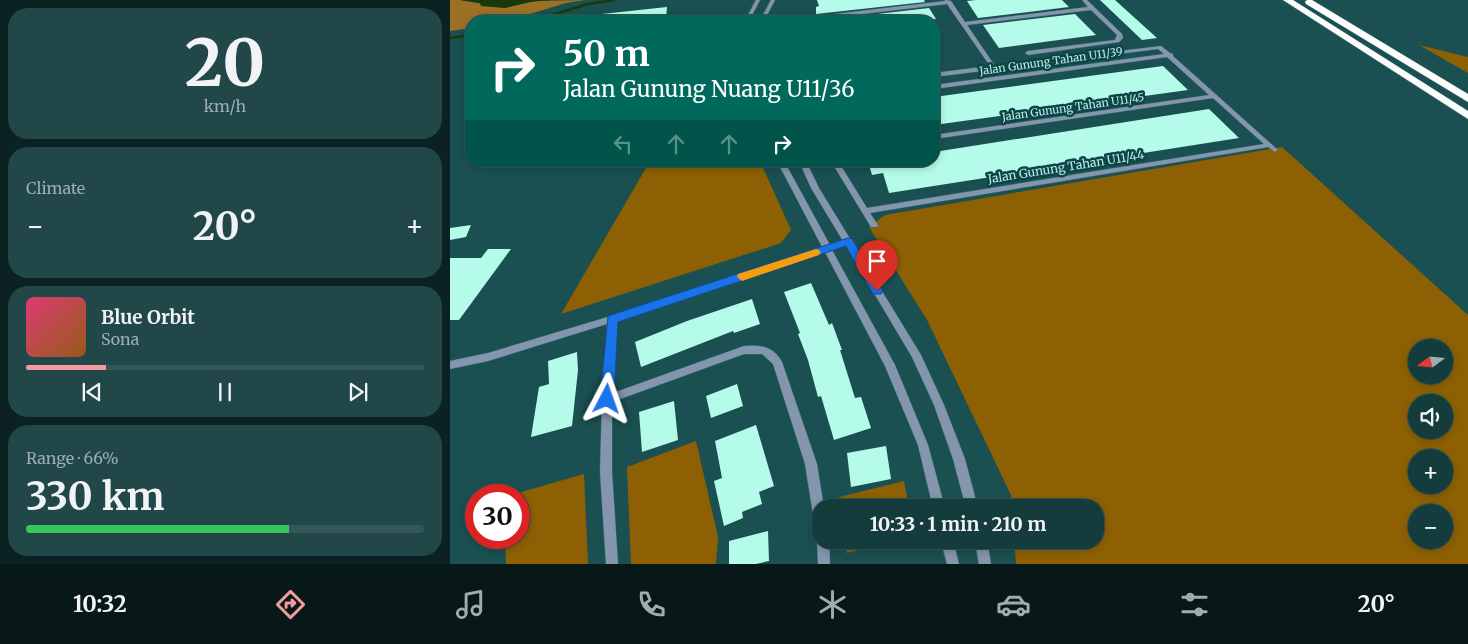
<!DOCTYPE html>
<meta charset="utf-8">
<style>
:root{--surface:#143c3d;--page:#214748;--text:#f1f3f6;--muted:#9dadb0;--line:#335657;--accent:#f59b9f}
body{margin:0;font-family:Merriweather,serif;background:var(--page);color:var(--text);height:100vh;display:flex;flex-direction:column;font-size:19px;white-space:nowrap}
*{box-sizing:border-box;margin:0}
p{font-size:16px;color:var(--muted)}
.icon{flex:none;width:28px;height:28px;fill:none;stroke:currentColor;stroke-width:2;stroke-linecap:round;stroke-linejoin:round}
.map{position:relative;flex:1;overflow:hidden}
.side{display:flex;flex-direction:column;gap:8px;padding:8px;background:#0b2122;width:450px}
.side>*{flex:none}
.top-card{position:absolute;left:15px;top:15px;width:475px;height:152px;border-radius:20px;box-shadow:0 2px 8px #0003,0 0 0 1px var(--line);background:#00695c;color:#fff;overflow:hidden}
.needle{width:32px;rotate:254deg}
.tools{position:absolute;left:958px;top:339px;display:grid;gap:10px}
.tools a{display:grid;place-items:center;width:45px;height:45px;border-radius:50%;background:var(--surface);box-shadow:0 2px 8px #0003,0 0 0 1px var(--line);font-size:25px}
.speed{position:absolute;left:15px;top:484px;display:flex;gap:10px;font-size:25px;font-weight:700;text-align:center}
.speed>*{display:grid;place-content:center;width:65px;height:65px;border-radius:50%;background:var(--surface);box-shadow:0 2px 8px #0003,0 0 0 1px var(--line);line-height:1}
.speed .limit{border:8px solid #d22;background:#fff;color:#111}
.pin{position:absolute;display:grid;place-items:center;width:42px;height:42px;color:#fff;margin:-51px -21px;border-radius:50% 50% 50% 0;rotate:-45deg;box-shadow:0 0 5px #0007}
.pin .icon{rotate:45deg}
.me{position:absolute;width:55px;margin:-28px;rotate:4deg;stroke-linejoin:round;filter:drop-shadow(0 0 4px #0008)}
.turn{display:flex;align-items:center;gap:18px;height:105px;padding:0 15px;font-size:22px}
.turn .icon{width:65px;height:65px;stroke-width:2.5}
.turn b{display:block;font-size:35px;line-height:42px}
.lanes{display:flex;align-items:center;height:48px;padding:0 15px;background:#0003;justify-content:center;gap:25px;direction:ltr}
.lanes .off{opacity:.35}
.big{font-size:38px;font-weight:700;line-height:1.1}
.side .tile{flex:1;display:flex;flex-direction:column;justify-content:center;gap:8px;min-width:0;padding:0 18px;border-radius:20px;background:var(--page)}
.side .dial{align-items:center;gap:0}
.dial b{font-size:65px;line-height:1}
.song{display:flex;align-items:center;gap:15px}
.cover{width:60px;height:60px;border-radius:8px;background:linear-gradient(135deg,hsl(340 70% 55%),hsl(30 70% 35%))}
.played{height:5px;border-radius:2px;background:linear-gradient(90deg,var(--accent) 20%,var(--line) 20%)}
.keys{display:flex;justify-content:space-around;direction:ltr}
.heat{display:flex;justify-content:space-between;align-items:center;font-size:28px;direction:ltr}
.charge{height:8px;border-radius:4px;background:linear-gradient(90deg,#34c759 66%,var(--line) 0)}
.trip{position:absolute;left:362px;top:499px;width:292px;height:50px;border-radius:20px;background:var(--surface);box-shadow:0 2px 8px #0003,0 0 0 1px var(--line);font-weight:700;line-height:50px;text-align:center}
.dock{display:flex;height:80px;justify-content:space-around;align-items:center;background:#081818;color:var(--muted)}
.dock .icon{width:35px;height:35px}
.dock .on{color:var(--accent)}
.dock b{font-size:22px;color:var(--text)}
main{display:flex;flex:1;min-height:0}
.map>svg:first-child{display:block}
</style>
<main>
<section class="side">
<div class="tile dial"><b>20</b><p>km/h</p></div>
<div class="tile"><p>Climate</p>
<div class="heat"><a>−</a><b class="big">20°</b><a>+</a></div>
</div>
<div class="tile">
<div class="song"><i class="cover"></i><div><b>Blue Orbit</b><p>Sona</p></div></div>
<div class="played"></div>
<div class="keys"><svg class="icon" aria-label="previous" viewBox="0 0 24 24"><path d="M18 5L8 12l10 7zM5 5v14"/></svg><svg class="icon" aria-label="pause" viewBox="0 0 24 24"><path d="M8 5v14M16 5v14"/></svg><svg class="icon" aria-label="next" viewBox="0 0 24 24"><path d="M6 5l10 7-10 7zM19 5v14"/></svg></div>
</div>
<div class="tile"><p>Range · 66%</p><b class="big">330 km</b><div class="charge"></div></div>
</section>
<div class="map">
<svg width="1018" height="564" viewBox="0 0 1018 564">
<rect width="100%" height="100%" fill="#1a5051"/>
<path fill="#8d6003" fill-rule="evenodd" d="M969 45 1018 57V73Z
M832 147 1018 315V564H566L564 540H646V508L562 507 561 495 477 320 419 227 435 215ZM966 348H994V375H966ZM966 402H994V430H966ZM966 458H994V485H966ZM966 512H994V540H966Z
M200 161H310L341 230 331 243 111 314Z
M246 441 268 537 266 564H181L177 467Z
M134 474 138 564H56L55 538H69V495H61Z
M454 481 459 507H390L389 497Z
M395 540H445L397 553Z"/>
<path fill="#9d7123" d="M0 0H10L55 8 85 1 136 0 116 3 57 21H21V28L0 31Z"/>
<path fill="#1a390b" d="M10 0H101L79 2 55 8 31 6 30 3Z"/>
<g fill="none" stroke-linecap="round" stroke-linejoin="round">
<path stroke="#1a390b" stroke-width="2.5" d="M83 21 138 4 164 0
M0 38 21 35"/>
</g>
<path fill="#b5fbe9" d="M367 0H474L475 2 366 14V7L369 6Z
M526 0H612L619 7 528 18 517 1Z
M650 0H665L707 38 692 40Z
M217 7 216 19 198 21H153L152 14Z
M479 8 486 19 467 21H367Z
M625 14 646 35 549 48 533 25Z
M713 66 738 90 484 125V97Z
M759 109 789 138 439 193 433 173 422 175 418 161H484V152Z
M21 225 16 237 0 240V228Z
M38 249H61L9 320H0V258H31Z
M361 283 379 325 382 323 392 350H390L405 398 411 397 421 428 384 440 371 396 368 397 358 360 348 334 350 333 334 292Z
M302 299 310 324 284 333 283 331 191 367 185 342 237 321Z
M127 352 128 370 122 426 81 437 89 387 99 384 98 361Z
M287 384 293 406 261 418 256 396Z
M224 401 228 440 192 452 189 412Z
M306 425 324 486 309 492 312 504 292 512 293 518 274 526 264 481 272 478 265 441Z
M436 446 441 479 401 487 397 453Z
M318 531 319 561 306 564H279V541Z"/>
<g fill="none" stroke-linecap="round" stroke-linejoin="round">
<defs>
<path id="minor" d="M306 0H310L299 21H295Z
M321 0H325L314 21H310Z
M495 0 501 1 515 22 638 7 632 0H637L672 34 673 38 669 42 578 55 575 53 578 51 665 40 667 35 641 10 517 25 545 66 711 46 720 53 723 54V56L828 150 825 152 818 147 420 213 428 225 427 227H421L381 161H388L417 208 814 144 763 98 484 139V135L759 95 717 57 484 89V85L714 54 708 49 484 77V73L540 66 497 4 353 21 348 20 351 18 495 1Z
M327 161H334L380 245 393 241 361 188 349 161H356L369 188 471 355 494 405 515 459 528 508H516L503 459 484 405 462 357 396 246 382 250 445 365 478 445 495 508H483L468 445 435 366 375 252 167 321 163 393 294 346C311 345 323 346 332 362L367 464 374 508H371V533L367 531 365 527 355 464 323 364 312 354H294L162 402V472L168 564H156L150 472 152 399 157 324 38 361 0 369V361L38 353 161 316 372 247Z
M371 535V540H379L380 564H368L367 540 369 536Z
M491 540H503L509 564H497Z
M525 540H537L541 564H529Z"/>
<path id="highway" d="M833 0H843L1018 111V119Z
M857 0H862L1018 94V102L856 4 855 2Z"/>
</defs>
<use href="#minor" stroke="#3a6e6f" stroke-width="1"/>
<use href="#highway" stroke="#3a6e6f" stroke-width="1"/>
<use href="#minor" fill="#8495ae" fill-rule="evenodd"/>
<use href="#highway" fill="#fcfcfc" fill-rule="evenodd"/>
</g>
<path fill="#1a73e8" stroke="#114b97" d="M398 238 402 239 431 288 433 291 431 294H423L396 246 168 322 164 399 162 403 157 405 152 403 150 399 158 316Z"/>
<path fill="#f59e0b" d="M366 249 369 250 371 252 369 255 292 281 287 277 288 274Z"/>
<g text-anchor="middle" stroke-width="5" stroke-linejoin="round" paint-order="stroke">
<g font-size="11" fill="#bbe8e8" stroke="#0c4547">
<text transform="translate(601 61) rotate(-8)" y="4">Jalan Gunung Tahan U11/39</text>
<text transform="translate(623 107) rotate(-8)" y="4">Jalan Gunung Tahan U11/45</text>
</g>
<g font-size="12" fill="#bbe8e8" stroke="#0c4547">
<text transform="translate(616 167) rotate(-9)" y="4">Jalan Gunung Tahan U11/44</text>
</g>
</g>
</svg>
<div class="tools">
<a><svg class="needle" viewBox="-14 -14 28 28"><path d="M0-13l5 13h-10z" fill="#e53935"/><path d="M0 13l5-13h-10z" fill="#9dadb0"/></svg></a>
<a><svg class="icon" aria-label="sound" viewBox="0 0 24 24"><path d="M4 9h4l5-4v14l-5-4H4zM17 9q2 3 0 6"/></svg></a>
<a>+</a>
<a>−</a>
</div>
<div class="speed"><div class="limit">30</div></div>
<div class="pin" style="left:427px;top:291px;background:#d93025"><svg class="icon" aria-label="arrive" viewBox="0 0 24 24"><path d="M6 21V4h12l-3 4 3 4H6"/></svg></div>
<svg class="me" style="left:157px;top:399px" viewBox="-20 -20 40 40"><path d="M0-17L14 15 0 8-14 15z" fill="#1a73e8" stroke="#fff" stroke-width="4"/></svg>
<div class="trip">10:33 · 1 min · 210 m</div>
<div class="top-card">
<div class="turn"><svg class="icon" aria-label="right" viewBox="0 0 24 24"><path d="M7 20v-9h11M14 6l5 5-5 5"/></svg><div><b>50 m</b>Jalan Gunung Nuang U11/36</div></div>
<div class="lanes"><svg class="icon off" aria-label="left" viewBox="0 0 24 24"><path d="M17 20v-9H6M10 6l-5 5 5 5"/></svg><svg class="icon off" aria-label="ahead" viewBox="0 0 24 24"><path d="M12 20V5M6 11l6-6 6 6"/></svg><svg class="icon off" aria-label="ahead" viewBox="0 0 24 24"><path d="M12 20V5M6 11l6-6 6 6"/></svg><svg class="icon" aria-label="right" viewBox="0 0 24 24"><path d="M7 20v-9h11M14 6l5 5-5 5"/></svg></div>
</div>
</div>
</main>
<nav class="dock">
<b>10:32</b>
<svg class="icon on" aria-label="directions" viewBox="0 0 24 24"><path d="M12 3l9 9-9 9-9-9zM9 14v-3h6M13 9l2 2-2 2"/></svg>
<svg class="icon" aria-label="music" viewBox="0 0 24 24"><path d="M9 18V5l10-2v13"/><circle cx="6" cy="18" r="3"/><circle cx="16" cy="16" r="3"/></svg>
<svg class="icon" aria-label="phone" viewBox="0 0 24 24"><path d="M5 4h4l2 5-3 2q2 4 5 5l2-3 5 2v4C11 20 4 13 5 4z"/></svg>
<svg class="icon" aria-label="climate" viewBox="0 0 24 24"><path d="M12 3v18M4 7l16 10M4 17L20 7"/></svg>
<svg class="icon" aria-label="car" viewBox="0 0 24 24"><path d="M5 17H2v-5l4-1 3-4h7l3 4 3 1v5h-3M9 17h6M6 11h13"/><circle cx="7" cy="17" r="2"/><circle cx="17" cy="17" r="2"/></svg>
<svg class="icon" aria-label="filters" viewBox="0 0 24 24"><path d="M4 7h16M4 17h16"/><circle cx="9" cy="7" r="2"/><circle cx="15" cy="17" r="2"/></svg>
<b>20°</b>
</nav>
